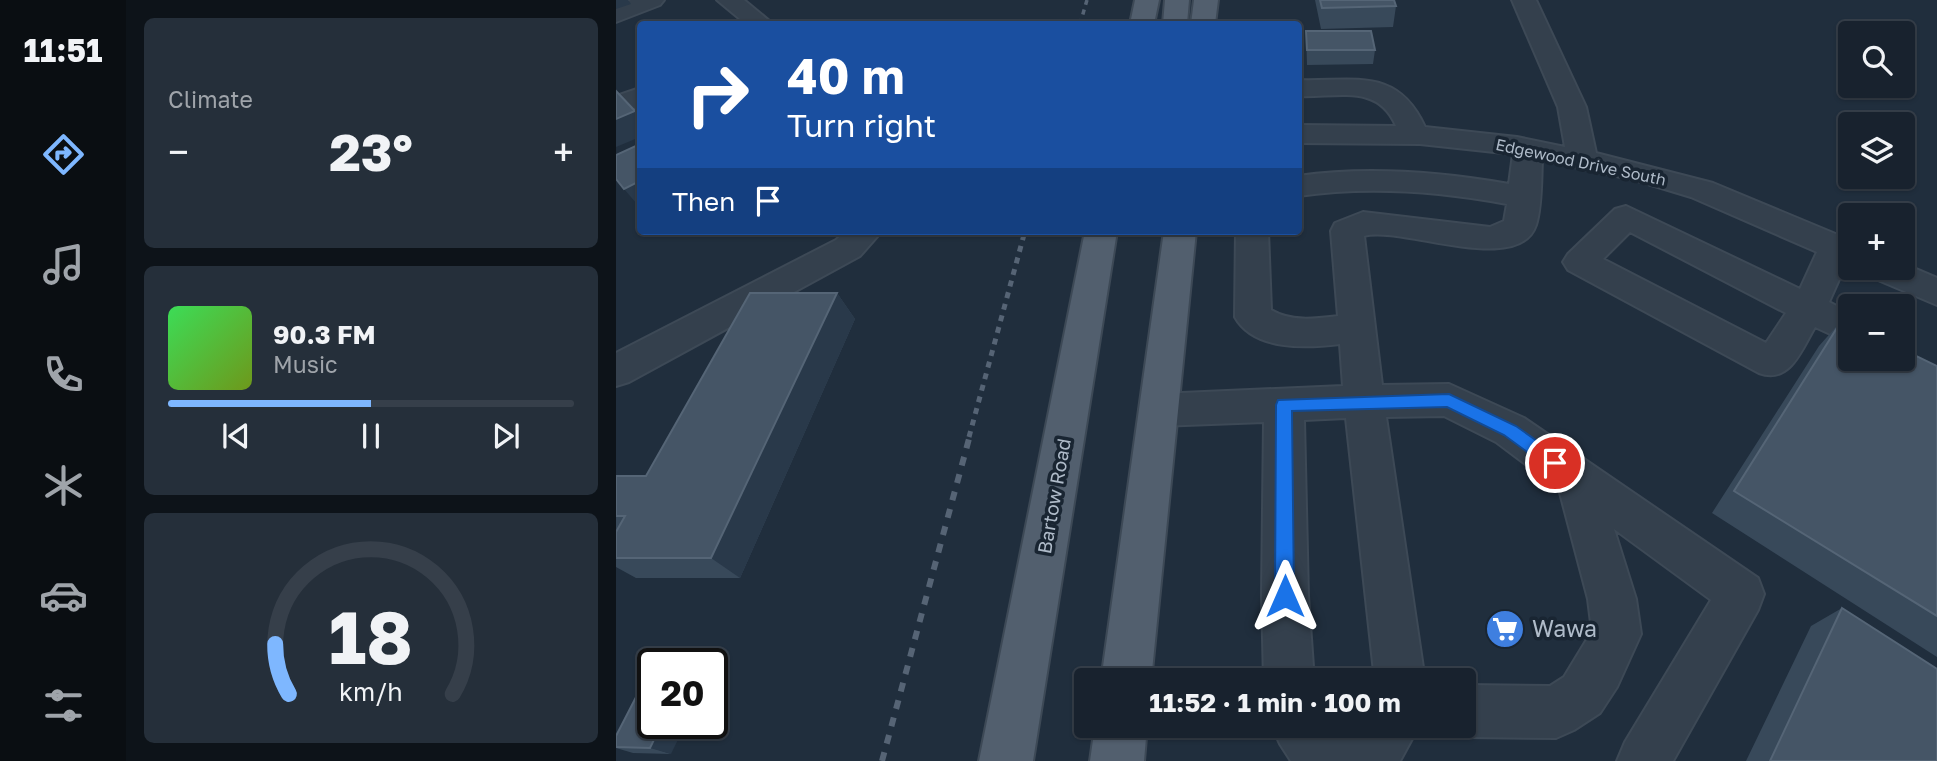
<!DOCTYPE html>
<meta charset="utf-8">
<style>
:root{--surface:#18222e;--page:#252f3a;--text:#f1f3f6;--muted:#9fa4aa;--line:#363f4a;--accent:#7eb7ff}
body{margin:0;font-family:"Golos Text",sans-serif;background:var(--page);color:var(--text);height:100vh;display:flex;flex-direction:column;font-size:26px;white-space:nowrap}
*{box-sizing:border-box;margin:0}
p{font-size:23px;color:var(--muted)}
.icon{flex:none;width:38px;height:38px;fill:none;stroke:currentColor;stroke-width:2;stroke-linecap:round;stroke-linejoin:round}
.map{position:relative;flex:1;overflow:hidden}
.details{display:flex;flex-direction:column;gap:18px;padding:18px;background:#0d1319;width:490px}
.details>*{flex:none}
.top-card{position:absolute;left:21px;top:21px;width:665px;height:214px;border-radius:7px;box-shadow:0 2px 5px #0004,0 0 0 2px var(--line);background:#1a4fa0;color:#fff;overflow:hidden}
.tools{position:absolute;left:1222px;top:21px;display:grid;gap:14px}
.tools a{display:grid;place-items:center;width:77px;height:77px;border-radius:7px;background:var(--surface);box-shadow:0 2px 5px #0004,0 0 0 2px var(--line);font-size:35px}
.speed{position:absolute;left:21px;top:648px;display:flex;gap:14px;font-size:35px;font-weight:700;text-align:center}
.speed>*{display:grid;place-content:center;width:91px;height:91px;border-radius:50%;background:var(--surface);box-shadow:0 2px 5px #0004,0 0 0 2px var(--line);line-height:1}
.speed .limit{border:4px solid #111;border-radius:10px;background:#fff;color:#111}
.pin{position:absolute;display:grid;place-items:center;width:60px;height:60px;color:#fff;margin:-30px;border:4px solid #fff;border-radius:50%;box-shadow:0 2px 7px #0007}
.me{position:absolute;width:77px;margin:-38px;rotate:0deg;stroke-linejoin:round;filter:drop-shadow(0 0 5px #0008)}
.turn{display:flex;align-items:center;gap:24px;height:147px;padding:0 35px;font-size:32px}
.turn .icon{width:91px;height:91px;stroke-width:2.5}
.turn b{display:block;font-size:49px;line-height:60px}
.then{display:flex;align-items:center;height:66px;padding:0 35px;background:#0003;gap:14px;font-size:26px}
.big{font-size:52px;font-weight:700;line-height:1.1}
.details .card{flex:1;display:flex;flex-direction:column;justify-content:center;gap:10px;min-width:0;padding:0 24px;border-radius:10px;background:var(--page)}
.details .dial{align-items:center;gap:0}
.dial svg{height:182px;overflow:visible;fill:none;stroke:var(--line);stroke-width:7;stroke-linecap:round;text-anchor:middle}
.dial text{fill:var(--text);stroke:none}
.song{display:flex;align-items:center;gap:21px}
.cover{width:84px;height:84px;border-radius:10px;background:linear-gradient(135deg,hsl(130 70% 55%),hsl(80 70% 35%))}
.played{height:7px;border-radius:4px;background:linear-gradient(90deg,var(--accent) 50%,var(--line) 50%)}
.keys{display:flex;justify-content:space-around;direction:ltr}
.heat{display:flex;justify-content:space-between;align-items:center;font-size:38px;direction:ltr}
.trip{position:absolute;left:458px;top:668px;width:402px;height:70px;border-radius:7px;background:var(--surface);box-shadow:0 2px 5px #0004,0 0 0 2px var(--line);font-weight:700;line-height:70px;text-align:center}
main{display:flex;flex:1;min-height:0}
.dock{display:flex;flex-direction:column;width:126px;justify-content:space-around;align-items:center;background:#0a0e12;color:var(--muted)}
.dock .icon{width:49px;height:49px}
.dock .active{color:var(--accent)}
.dock b{font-size:32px;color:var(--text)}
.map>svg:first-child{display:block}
</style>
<main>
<nav class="dock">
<b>11:51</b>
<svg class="icon active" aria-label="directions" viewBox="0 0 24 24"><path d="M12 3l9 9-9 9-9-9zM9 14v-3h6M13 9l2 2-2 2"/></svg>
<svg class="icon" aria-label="music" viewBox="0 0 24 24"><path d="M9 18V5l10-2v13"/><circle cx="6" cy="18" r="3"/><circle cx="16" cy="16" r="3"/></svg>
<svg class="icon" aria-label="phone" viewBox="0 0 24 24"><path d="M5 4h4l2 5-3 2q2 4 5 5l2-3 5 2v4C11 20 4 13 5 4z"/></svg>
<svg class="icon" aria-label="climate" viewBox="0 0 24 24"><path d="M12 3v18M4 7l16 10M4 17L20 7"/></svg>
<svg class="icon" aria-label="car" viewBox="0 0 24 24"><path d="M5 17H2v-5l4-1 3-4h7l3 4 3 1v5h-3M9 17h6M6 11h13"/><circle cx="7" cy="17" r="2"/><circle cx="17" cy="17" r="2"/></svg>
<svg class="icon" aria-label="filters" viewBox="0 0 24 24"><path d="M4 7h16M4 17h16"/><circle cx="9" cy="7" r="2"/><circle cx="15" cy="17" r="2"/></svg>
</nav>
<section class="details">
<div class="card"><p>Climate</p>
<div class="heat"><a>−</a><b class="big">23°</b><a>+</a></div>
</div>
<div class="card">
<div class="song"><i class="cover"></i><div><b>90.3 FM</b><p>Music</p></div></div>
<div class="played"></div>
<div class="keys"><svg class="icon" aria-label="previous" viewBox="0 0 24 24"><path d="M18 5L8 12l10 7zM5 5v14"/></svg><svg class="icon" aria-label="pause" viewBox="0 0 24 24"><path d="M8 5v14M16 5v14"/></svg><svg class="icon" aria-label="next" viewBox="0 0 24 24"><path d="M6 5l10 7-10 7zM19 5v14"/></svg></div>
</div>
<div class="card dial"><svg viewBox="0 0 100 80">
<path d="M14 69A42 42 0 1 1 86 69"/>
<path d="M14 69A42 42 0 0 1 8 47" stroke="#7eb7ff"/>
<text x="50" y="56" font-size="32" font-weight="700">18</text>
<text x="50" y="72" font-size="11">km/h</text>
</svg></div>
</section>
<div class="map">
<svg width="1321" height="761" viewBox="0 0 1321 761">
<rect width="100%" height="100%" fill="#202e3d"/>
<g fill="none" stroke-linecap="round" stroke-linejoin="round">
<defs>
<path id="minor" d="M15 0H48L44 5 0 22V6Z
M101 0H128L157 24H130Z
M896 0H920L970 107 980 153 1097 183 1234 240V265L1230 264 1213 302 1234 313V343L1199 327C1185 351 1174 384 1143 373L952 270 947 262 952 254 999 209 1010 206 1184 289 1201 252 1075 197 1019 180 926 160C925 180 926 206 920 225 903 277 784 225 748 236L766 385 833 384 908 418 1142 578 1148 594 1142 610 1057 761H1001L1009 742 1095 600 998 529 1020 599 1025 634 1001 687 984 713 958 730 940 738 849 737 831 729 830 726H849V685L934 686 948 677 976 631 972 599 943 489 880 442 828 416 770 417 809 681H759L730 418 688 420 692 596 698 681H648L646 596 648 422 543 426 529 422 523 410 529 398 543 394 727 386 724 344C691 348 638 351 619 317L620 231H652L655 310C676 322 698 319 722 316L715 231 719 223 747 212 874 227 888 221 891 204C822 191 752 186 682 196V176C753 166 824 172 893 184L897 154 804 144 682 143V125L780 126C762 83 721 98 682 96V80C738 82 781 66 809 127L901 137 949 147 942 107ZM1014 232 1170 313 1150 343 987 259Z
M24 88V106L0 114V96Z
M230 231H266L244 256 13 382 0 386V353L220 240Z
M1286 263 1321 278V305L1255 277 1250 268H1286Z
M656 726H715L736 740 745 726H803L784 761H675L664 744Z"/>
<path id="major" d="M519 0H543L538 24H514Z
M549 0H573L571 24H547Z
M578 0H602L599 24H575Z
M469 231H501L417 761H363Z
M548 231H580L535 681H485Z
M479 726H531L528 761H474Z"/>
</defs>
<use href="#minor" stroke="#3d4956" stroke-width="4"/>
<use href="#major" stroke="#3d4956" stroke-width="4"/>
<use href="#minor" fill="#34404d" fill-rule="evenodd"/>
<use href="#major" fill="#525f6e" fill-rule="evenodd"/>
<path stroke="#566475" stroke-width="3.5" stroke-dasharray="5 5" stroke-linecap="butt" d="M464 24 471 0"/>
<path stroke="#566475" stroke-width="5" stroke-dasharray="6 6" stroke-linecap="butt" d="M353 437 409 231"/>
<path stroke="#566475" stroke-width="6" stroke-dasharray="9 9" stroke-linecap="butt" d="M266 761 354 435"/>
</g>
<path fill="#38495a" d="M699 0H778L780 6 777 27 705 29Z
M690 31 759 50 757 64 691 65Z
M221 293 239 319 124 578H20L0 567V476H30Z
M1226 320 1321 366V657L1096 513 1203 346Z
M1226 608 1321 761H1130L1195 626Z
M0 736 55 754 17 753 0 748Z"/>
<path fill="#29394a" d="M0 0H12L15 4 0 9Z
M19 111 24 117V137L0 147V119Z
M24 181V202L21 204 8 189Z
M221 293 239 319 124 578 95 558Z
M46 723H70L55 754 34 748Z"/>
<path fill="#455566" stroke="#556576" stroke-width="2" d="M704 0H778L780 6 706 8Z
M690 31H755L759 50H691Z
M0 91 19 111 0 119Z
M24 144V181L8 189 0 179V155Z
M134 293H221L95 558H0V532L9 516H0V476H30Z
M1226 320 1234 323V359H1286V349L1321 366V616L1118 491Z
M1226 608 1321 669V761H1154Z
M34 670H37V723H46L34 748 0 747V736Z"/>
<path fill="#1a73e8" stroke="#114b97" stroke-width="2" d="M833 394 900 426 945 458 948 463 945 468 939 470 933 468 888 435 831 407 676 411 678 596 676 603 669 606 662 603 659 596 660 405 662 400Z"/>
<defs>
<symbol id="supermarket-disc" viewBox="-11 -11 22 22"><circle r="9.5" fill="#3f7fe0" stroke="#192532"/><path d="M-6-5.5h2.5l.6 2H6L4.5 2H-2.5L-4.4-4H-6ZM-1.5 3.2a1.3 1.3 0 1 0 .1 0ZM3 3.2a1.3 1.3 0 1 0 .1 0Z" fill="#fff"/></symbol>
</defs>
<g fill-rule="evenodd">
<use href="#supermarket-disc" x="867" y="607" width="44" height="44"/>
</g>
<g text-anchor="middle" stroke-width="7" stroke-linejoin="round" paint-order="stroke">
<g font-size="16" fill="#afbbc9" stroke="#192532">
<text transform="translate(965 162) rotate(12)" y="6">Edgewood Drive South</text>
</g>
<g font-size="19" fill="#afbbc9" stroke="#192532">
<text transform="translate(438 496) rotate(-80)" y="7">Bartow Road</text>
</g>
<g font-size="23" fill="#afbbc9" stroke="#192532" text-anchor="start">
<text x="916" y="637">Wawa</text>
</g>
</g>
</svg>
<div class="tools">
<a><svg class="icon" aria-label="search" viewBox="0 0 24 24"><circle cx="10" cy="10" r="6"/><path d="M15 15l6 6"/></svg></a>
<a><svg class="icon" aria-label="layers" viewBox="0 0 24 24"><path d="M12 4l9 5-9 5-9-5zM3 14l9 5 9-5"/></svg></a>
<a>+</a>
<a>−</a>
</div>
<div class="speed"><div class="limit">20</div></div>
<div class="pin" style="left:939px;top:463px;background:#d93025"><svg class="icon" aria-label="arrive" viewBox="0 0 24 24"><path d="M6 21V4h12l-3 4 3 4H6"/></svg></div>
<svg class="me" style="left:669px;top:596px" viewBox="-20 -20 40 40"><path d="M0-17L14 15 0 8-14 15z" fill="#1a73e8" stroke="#fff" stroke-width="4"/></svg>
<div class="trip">11:52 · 1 min · 100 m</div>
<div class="top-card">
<div class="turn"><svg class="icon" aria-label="right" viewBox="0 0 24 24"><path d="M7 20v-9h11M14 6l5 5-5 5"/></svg><div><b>40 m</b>Turn right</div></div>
<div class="then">Then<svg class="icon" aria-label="arrive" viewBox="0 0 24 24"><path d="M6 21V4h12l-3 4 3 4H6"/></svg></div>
</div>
</div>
</main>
